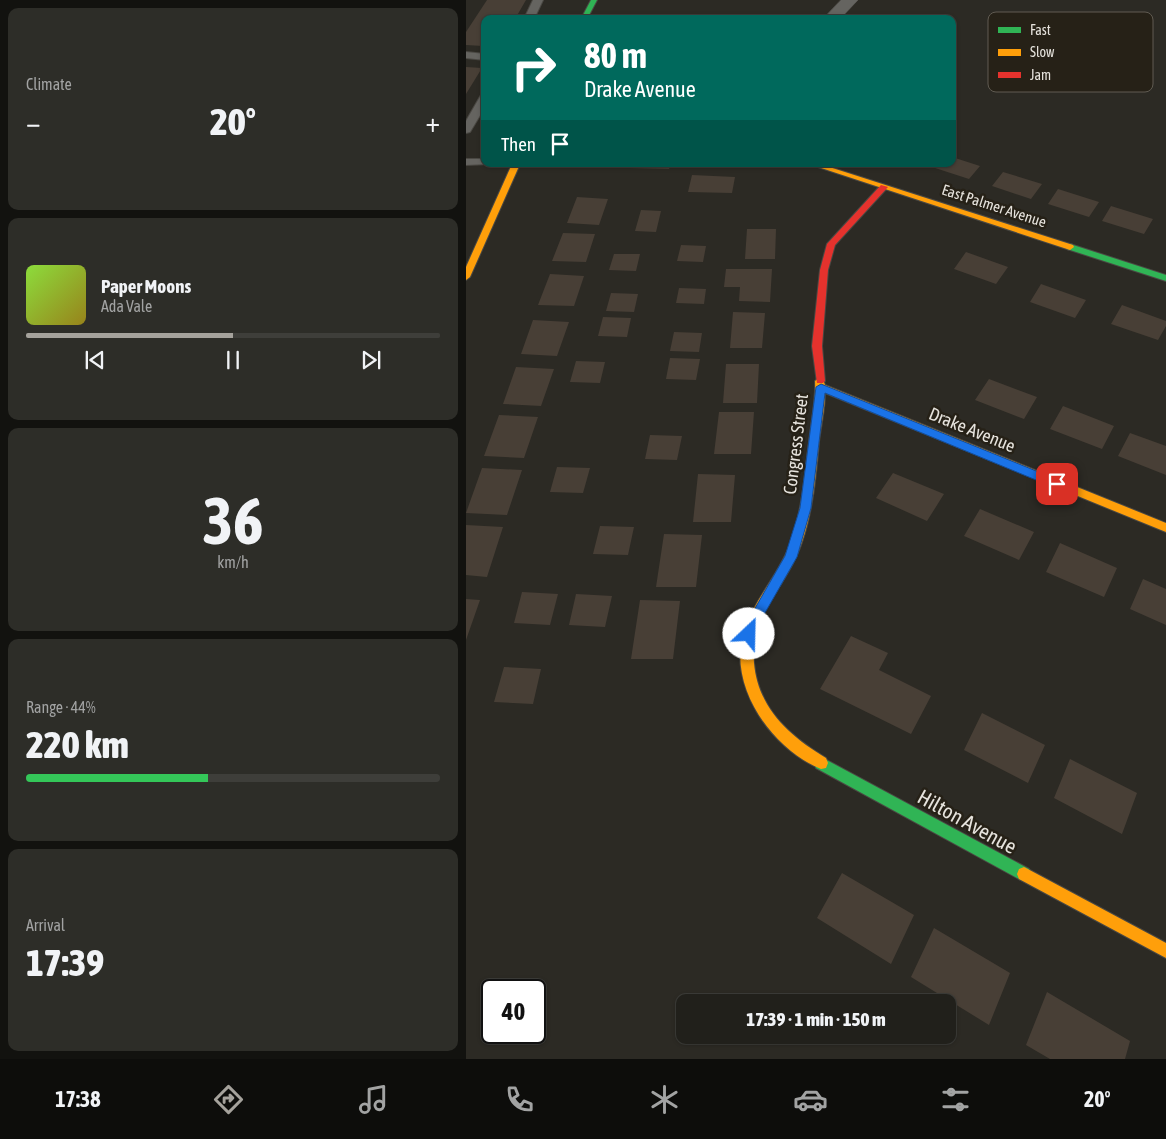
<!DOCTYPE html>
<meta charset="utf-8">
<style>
:root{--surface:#21201b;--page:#2d2d28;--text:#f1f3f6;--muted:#a2a3a3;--line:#3e3e3a;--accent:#a5a29c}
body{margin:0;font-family:"Asap Condensed",sans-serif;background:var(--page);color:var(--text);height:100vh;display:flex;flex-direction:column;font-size:19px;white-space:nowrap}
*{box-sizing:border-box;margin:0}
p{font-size:16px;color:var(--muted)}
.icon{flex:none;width:28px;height:28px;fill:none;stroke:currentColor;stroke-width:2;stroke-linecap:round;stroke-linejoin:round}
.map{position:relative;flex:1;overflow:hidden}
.sheet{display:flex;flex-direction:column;gap:8px;padding:8px;background:#12120f;width:466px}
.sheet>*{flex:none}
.guide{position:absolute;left:15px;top:15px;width:475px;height:152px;border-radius:10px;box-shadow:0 1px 4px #0004,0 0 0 1px var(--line);background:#00695c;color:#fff;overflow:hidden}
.speed{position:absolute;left:15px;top:979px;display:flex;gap:10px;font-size:25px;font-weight:700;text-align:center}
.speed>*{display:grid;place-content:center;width:65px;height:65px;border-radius:50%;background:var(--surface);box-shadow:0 1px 4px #0004,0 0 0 1px var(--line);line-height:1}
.speed .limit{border:2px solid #111;border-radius:8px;background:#fff;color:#111}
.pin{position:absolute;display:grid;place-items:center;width:42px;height:42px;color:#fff;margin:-21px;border-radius:10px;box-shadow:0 2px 8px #0006}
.me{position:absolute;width:55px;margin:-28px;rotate:24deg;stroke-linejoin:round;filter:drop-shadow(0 0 4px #0008)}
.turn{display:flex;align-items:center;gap:18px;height:105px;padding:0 20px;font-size:22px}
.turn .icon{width:65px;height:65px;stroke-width:2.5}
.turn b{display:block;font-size:35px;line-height:42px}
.then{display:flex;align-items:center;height:48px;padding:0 20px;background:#0003;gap:10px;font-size:19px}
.big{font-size:38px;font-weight:800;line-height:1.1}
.sheet .widget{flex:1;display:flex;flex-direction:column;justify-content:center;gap:8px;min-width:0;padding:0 18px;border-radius:10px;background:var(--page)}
.sheet .dial{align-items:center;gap:0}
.dial b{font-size:65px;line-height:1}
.song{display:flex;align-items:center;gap:15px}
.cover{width:60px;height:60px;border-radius:8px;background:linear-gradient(135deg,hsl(90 70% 55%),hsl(50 70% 35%))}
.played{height:5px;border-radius:2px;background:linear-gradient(90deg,var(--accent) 50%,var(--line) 50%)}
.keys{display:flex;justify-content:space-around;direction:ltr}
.heat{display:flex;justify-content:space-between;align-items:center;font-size:28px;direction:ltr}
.charge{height:8px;border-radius:4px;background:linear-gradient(90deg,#34c759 44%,var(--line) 0)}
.trip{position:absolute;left:210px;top:994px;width:280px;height:50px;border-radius:10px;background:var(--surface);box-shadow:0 1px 4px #0004,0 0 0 1px var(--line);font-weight:800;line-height:50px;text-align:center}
.tabs{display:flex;height:80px;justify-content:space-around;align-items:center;background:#0d0d0b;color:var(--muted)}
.tabs .icon{width:35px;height:35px}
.tabs .active{color:var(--accent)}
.tabs b{font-size:22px;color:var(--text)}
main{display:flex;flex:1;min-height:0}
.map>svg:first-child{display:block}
</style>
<main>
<section class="sheet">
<div class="widget"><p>Climate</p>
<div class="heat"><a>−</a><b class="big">20°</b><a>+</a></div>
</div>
<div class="widget">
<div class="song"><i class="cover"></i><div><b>Paper Moons</b><p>Ada Vale</p></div></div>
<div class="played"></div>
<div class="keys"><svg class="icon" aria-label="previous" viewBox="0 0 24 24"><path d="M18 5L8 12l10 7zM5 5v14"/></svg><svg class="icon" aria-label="pause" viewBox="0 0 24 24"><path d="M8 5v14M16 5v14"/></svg><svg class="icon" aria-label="next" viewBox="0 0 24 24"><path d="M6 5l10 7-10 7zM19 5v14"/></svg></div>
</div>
<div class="widget dial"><b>36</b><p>km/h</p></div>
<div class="widget"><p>Range · 44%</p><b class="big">220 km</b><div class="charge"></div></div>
<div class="widget"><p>Arrival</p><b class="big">17:39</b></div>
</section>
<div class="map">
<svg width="700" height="1059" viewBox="0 0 700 1059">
<rect width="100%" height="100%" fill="#2c2a24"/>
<path fill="#483f36" d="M21 0H60L49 19H19V43L17 46 0 45V32Z
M0 67 16 68 0 94Z
M486 157 514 166 503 179 466 167 469 164H486Z
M164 164H205L203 169 163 168Z
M537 172 576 184 565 199 526 186Z
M226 175 269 177 266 193 222 192Z
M592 189 633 202 623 217 582 204Z
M111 197 142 199 133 225 101 223Z
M645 206 687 219 678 234 636 221Z
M175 210 195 211 190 232 169 231Z
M281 229H310L309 259H279Z
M97 233 129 234 120 262 86 261Z
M215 245 240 246 237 262 211 261Z
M500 252 542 267 530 284 488 269Z
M148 254H174L170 271 143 270Z
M260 269H306L304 302 273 301 274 287H258Z
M84 274 118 276 108 306 72 305Z
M575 284 620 300 609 318 564 302Z
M213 288 240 289 238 304 210 303Z
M145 293 172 294 168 312 140 311Z
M656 305 700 321V326L692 340 645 324Z
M267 312 299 313 296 348H264Z
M137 317 165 318 161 337 132 336Z
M67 320 103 322 91 356 55 354Z
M208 332 236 333 233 352 204 351Z
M204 358 234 359 230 380 200 379Z
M110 361 139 362 134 383 104 382Z
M260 364H293L291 403H257Z
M50 367 88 369 75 406 37 404Z
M523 379 571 397 558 419 509 400Z
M597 406 648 426 636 449 584 429Z
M253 412H288L285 454H248Z
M33 415 72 417 58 458 18 456Z
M664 433 700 446V475L652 456Z
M184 435 216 436 211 460 179 459Z
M91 467 124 468 117 493 84 492Z
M16 468 56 470 41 515 0 513Z
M427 473 478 494 461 521 410 498Z
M232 474 269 475 265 522H227Z
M514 509 568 532 553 560 498 536Z
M0 525 37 527 21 577 0 575Z
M134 526 168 527 162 555 127 554Z
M198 534 236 535 230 587H190Z
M594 543 651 568 638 597 580 572Z
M677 579 700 589V625L664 609Z
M56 592 92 594 84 625 48 623Z
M110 594 146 596 139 627 103 625Z
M0 599 14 600 0 640Z
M174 600 214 601 207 659H165Z
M385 636 422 653 413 670 465 696 445 734 354 689Z
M38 667 75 669 67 704 28 702Z
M516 713 579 745 562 783 498 750Z
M604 759 671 793 656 834 588 798Z
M376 873 448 915 425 964 351 918Z
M468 928 544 973 523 1025 445 977Z
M581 992 664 1041 659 1059H584L560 1045Z"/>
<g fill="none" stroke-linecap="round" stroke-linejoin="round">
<defs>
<path id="lane" d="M67 0H77L68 19H58Z
M0 52 19 54V60L0 58Z
M19 94V107L4 132 0 133V121L15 95Z
M0 159H19V164H23L0 165Z"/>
<path id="street" d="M375 0H392L374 19H357Z"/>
<path id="fast" d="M125 0H131L121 19H115Z
M604 244 700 275V281L601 249 600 247Z
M355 757 563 869 565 874 563 879 558 881 553 879 350 768 348 763 350 758Z"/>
<path id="slow" d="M46 164H54L4 277 0 280V267Z
M343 164H354L607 245 608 247 604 250 601 249Z
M354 377 357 379 359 385 700 523V532L359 393C359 409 355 425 353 442 350 475 347 510 336 542 326 573 304 596 292 626 287 637 287 650 288 663 292 708 323 736 360 758L362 763 360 768 355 769C305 749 259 683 279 628 290 597 314 573 325 542 337 507 339 470 344 434 346 416 350 399 349 381Z
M558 867 700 943V958L553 879 551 874 553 869Z"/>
<path id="jam" d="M415 185 422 187 369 245 362 270 356 346 359 381 357 383H351L346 346 354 270 361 244Z"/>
</defs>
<use href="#lane" stroke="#4a4843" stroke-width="2"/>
<use href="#street" stroke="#4a4843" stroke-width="1"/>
<use href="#fast" stroke="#4a4843" stroke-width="2"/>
<use href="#slow" stroke="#4a4843" stroke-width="2"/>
<use href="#jam" stroke="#4a4843" stroke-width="2"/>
<use href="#lane" fill="#656460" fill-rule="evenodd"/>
<use href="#street" fill="#656460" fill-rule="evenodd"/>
<use href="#fast" fill="#30b455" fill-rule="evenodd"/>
<use href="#slow" fill="#ff9f0a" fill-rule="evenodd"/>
<use href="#jam" fill="#e5322d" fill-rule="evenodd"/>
</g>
<path fill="#1a73e8" stroke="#114b97" d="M355 384 595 481 596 484 591 488 587 487 359 393 345 508 331 557 292 625 288 638 283 640 279 638 277 634 280 624 319 556 334 508 350 387Z"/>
<g text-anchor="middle" stroke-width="5" stroke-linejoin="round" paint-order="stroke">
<g font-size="15" fill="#e6e3dd" stroke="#262117">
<text transform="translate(528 206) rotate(18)" y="5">East Palmer Avenue</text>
</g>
<g font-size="18" fill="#e6e3dd" stroke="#262117">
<text transform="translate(506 430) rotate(22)" y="6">Drake Avenue</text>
<text transform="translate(330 444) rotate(-83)" y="6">Congress Street</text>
</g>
<g font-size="21" fill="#e6e3dd" stroke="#262117">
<text transform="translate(501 822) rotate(29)" y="7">Hilton Avenue</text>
</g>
</g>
<rect x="522" y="12" width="165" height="80" rx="8" fill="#262117" stroke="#605b52" stroke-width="1"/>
<rect x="532" y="27" width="23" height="6" fill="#30b455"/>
<rect x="532" y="49" width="23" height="7" fill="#ff9f0a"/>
<rect x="532" y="72" width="23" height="6" fill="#e5322d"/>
<g font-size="14" fill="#e6e3dd">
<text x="564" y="35">Fast</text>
<text x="564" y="57">Slow</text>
<text x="564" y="80">Jam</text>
</g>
</svg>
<div class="speed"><div class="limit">40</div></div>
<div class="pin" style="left:591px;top:484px;background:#d93025"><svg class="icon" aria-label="arrive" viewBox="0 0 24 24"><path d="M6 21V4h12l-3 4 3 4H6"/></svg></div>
<svg class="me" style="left:283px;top:634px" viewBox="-20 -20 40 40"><circle r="19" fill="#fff"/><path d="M0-13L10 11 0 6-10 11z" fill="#1a73e8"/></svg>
<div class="trip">17:39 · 1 min · 150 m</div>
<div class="guide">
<div class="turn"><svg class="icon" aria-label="right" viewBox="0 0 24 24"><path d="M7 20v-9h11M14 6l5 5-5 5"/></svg><div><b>80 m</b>Drake Avenue</div></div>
<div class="then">Then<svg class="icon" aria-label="arrive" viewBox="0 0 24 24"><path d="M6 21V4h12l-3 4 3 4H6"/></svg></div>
</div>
</div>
</main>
<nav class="tabs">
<b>17:38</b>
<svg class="icon active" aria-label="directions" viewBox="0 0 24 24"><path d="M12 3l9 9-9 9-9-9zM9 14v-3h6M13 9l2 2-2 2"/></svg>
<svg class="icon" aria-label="music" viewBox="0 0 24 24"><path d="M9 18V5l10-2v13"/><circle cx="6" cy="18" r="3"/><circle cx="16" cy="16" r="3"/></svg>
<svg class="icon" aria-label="phone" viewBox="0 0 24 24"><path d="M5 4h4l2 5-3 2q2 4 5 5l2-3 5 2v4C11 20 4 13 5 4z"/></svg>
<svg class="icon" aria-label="climate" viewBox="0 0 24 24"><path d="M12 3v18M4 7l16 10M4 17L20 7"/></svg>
<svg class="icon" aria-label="car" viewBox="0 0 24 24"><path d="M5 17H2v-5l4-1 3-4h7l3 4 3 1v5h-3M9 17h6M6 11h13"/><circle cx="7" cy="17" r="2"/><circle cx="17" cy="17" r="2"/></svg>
<svg class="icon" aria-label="filters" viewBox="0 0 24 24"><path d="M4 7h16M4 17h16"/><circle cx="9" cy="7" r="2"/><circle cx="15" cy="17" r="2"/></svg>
<b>20°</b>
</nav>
